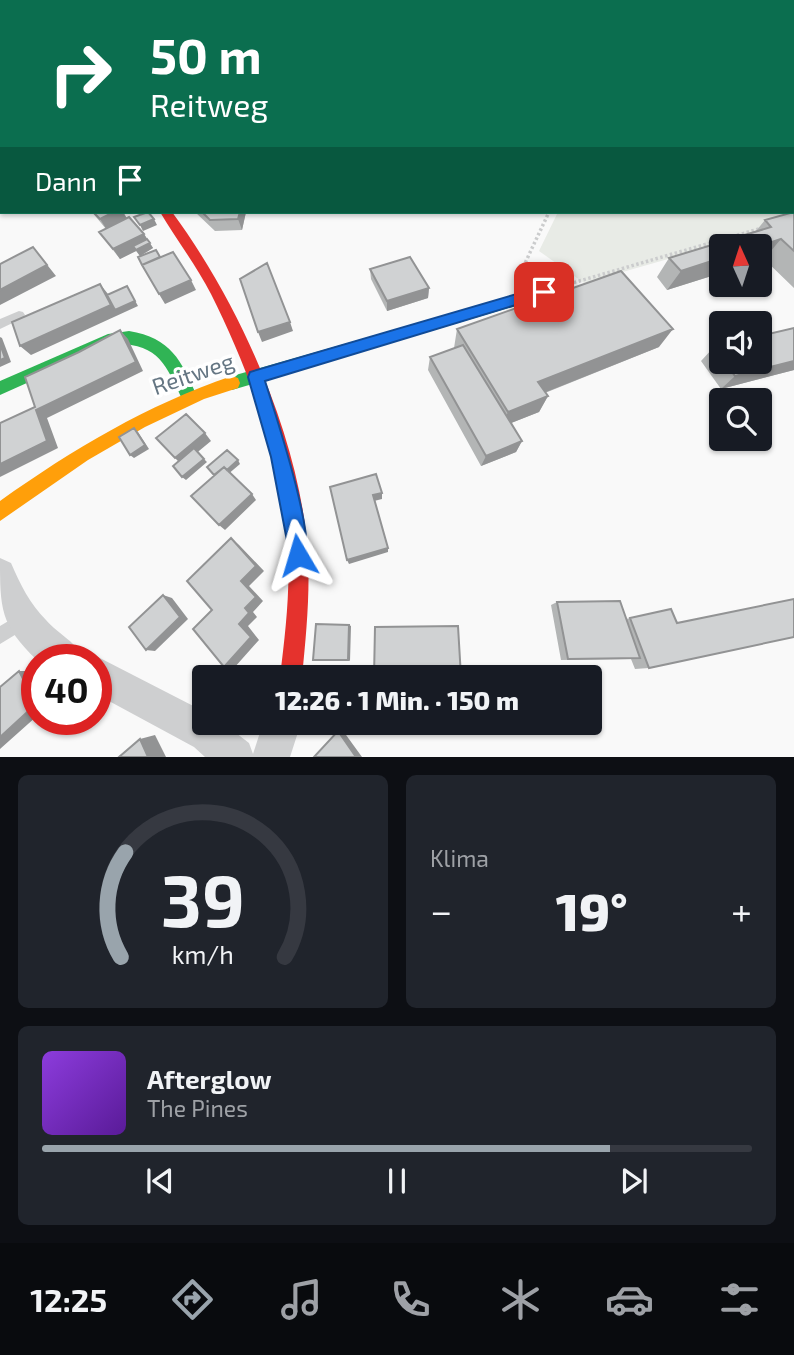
<!DOCTYPE html>
<html lang="de">
<meta charset="utf-8">
<style>
:root{--surface:#171b24;--page:#20242c;--text:#f1f3f6;--muted:#9ea1a6;--line:#363941;--accent:#99a4ac}
body{margin:0;font-family:"Exo 2",sans-serif;background:var(--page);color:var(--text);height:100vh;display:flex;flex-direction:column;font-size:26px;white-space:nowrap}
*{box-sizing:border-box;margin:0}
p{font-size:23px;color:var(--muted)}
.icon{flex:none;width:38px;height:38px;fill:none;stroke:currentColor;stroke-width:2;stroke-linecap:round;stroke-linejoin:round}
.map{position:relative;height:757px;overflow:hidden}
.drawer{display:flex;flex-direction:column;gap:18px;padding:18px;background:#0d0f14;flex:1}
.drawer>*{flex:none}
.hud{position:absolute;left:0px;top:0px;width:794px;height:214px;box-shadow:0 2px 5px #0004;background:#0b6e4f;color:#fff;overflow:hidden}
.needle{width:46px;rotate:357deg}
.controls{position:absolute;left:709px;top:234px;display:grid;gap:14px}
.controls a{display:grid;place-items:center;width:63px;height:63px;border-radius:7px;background:var(--surface);box-shadow:0 2px 5px #0004;font-size:35px}
.speed{position:absolute;left:21px;top:644px;display:flex;gap:14px;font-size:35px;font-weight:700;text-align:center}
.speed>*{display:grid;place-content:center;width:91px;height:91px;border-radius:50%;background:var(--surface);box-shadow:0 2px 5px #0004;line-height:1}
.speed .limit{border:10px solid #d22;background:#fff;color:#111}
.pin{position:absolute;display:grid;place-items:center;width:60px;height:60px;color:#fff;margin:-30px;border-radius:14px;box-shadow:0 4px 10px #0006}
.me{position:absolute;width:77px;margin:-38px;rotate:353deg;stroke-linejoin:round;filter:drop-shadow(0 0 5px #0008)}
.turn{display:flex;align-items:center;gap:24px;height:147px;padding:0 35px;font-size:32px}
.turn .icon{width:91px;height:91px;stroke-width:2.5}
.turn b{display:block;font-size:49px;line-height:60px}
.then{display:flex;align-items:center;height:66px;padding:0 35px;background:#0003;gap:14px;font-size:26px}
.big{font-size:52px;font-weight:800;line-height:1.1}
.drawer .card{flex:1;display:flex;flex-direction:column;justify-content:center;gap:10px;min-width:0;padding:0 24px;border-radius:10px;background:var(--page)}
.drawer .dial{align-items:center;gap:0}
.dial svg{height:182px;overflow:visible;fill:none;stroke:var(--line);stroke-width:7;stroke-linecap:round;text-anchor:middle}
.dial text{fill:var(--text);stroke:none}
.song{display:flex;align-items:center;gap:21px}
.cover{width:84px;height:84px;border-radius:10px;background:linear-gradient(135deg,hsl(270 70% 55%),hsl(270 70% 35%))}
.played{height:7px;border-radius:4px;background:linear-gradient(90deg,var(--accent) 80%,var(--line) 80%)}
.keys{display:flex;justify-content:space-around;direction:ltr}
.heat{display:flex;justify-content:space-between;align-items:center;font-size:38px;direction:ltr}
.drawer .tiles{flex:1;display:grid;gap:18px;grid-template-columns:1fr 1fr}
.card:last-child{grid-column:span 2}
.trip{position:absolute;left:192px;top:665px;width:410px;height:70px;border-radius:7px;background:var(--surface);box-shadow:0 2px 5px #0004;font-weight:800;line-height:70px;text-align:center}
.tab-bar{display:flex;height:112px;justify-content:space-around;align-items:center;background:#090b0e;color:var(--muted)}
.tab-bar .icon{width:49px;height:49px}
.tab-bar .selected{color:var(--accent)}
.tab-bar b{font-size:32px;color:var(--text)}
.map>svg:first-child{display:block}
</style>
<div class="map">
<svg width="794" height="757" viewBox="0 0 794 757">
<rect width="100%" height="100%" fill="#f9f9f9"/>
<path fill="#e8ebe6" d="M227 0H639L224 2Z
M659 0H794V223L584 283 539 251 558 212H793V2Z"/>
<g fill="none" stroke-linecap="round" stroke-linejoin="round">
<path stroke="#cbcccd" stroke-width="3.5" stroke-dasharray="2.5 2.5" stroke-linecap="butt" d="M519 276 549 212
M569 284 762 228"/>
<path fill="#cecfd0" fill-rule="evenodd" d="M19 311 23 312 25 315 23 318 0 329V319Z
M22 613 28 615 30 621 28 627 0 644V626Z"/>
<path fill="#cecfd0" fill-rule="evenodd" d="M0 111H2V122H0Z
M0 558 11 563C20 584 30 604 46 620 59 635 77 642 85 660H37C0 625 0 608 0 558Z
M96 656 205 712V723H223L249 743 253 754 263 723H301L290 757H205L194 747 96 694V660H87Z"/>
<path fill="#30b455" fill-rule="evenodd" d="M544 287 549 288 551 292 549 296 232 390 226 388 224 383 226 378 232 376Z
M129 331C171 338 181 360 197 396L195 401 189 403 183 401C166 365 159 343 114 344L0 395V381L108 334Z"/>
<path fill="#ff9f0a" fill-rule="evenodd" d="M232 376 238 378 240 383 238 388 204 399 145 427 88 460 0 521V501C73 449 147 405 232 376Z"/>
<path fill="#e5322d" fill-rule="evenodd" d="M160 212H172C240 304 301 440 308 555 310 596 306 637 302 677H280C285 636 290 595 288 554 284 465 250 372 211 294 196 265 176 239 160 212Z"/>
</g>
<path fill="#b3b5b5" d="M92 212H123L127 218 144 234 153 248 140 256 136 251 120 259 99 232 106 229Z
M195 212H246L242 230 215 231Z
M794 212V288L764 259 760 260V247H721V273L667 290 657 277 669 258 756 231 765 220Z
M370 269 429 288 428 298 387 311 371 279Z
M794 328V370L721 389 701 361 714 347 721 346V362H760Z
M457 329 659 347 545 393 548 396 539 412 511 423 522 441 516 452 481 466 428 370 430 357 454 348Z
M557 602 626 619 671 609 649 668 635 669 631 659 561 660 551 605Z"/>
<path fill="#929394" d="M2 133V150H0V134Z
M114 212H123L127 219 107 230 100 219Z
M240 212H246L242 230 238 219Z
M154 219 157 225 143 231 140 225Z
M144 234 153 248 140 256 133 246 136 251 120 259 113 249Z
M781 239 764 259 760 260V247H757Z
M33 247 56 276 0 305V290Z
M721 258V273L667 290 681 271Z
M191 280 196 290 165 304 159 294Z
M100 284 108 294 116 309 127 286 138 306 31 355 20 346Z
M429 288 428 298 387 311V301Z
M290 322 293 331 262 342 258 332Z
M673 329 659 347 531 398 538 382Z
M120 330 128 339 143 371 47 418 58 448 0 477V464L36 410Z
M0 337 2 338 11 362 0 367Z
M794 361V370L721 389 735 376Z
M548 396 539 412 501 427 508 412Z
M134 428 138 432 149 449 134 458 130 455Z
M205 433 211 441 182 465 175 458Z
M522 441 516 452 481 466 486 456Z
M204 459 207 462 186 480 182 477Z
M238 460 240 464 220 481 217 478Z
M382 493V499L374 501 373 495Z
M252 494 256 500 225 530 219 525Z
M231 538 239 545 264 571 249 586 263 601 253 612 257 617 248 626 259 640 234 668 224 667 245 608 241 581Z
M388 548V552L349 564 347 560Z
M163 595 172 598 188 619 155 651 146 650Z
M349 625 351 626 350 661 348 660Z
M19 671H34L37 677V716L0 749V737Z
M341 728 362 757H356L338 731Z
M155 735 166 757H148L140 739Z"/>
<path fill="#d0d2d3" stroke="#929394" stroke-width="2" d="M0 125H2V133L0 134Z
M93 212H114L100 219Z
M148 212 154 219 140 225 134 217Z
M202 212H240L238 219 210 220Z
M794 212V251L781 239 757 247H721V258L681 271 669 258 771 227 765 220Z
M129 217 144 234 113 249 99 232Z
M147 239 150 243 136 250 133 246Z
M33 247 47 265 0 290V264Z
M156 250 160 257 142 265 138 257Z
M173 252 191 280 159 294 142 265Z
M410 257 429 288 387 301 370 269Z
M267 263 290 322 258 332 240 279Z
M621 271 673 329 538 382 548 396 508 412 457 329Z
M100 284 111 305 20 346 12 322Z
M127 286 135 301 115 310 107 295Z
M794 328V361L735 376 725 362H760V336Z
M120 330 136 362 36 410 47 441 0 464V423L35 407 25 377 79 352Z
M0 344 5 358 0 360Z
M463 345 522 441 486 456 430 357Z
M721 346V357L714 347Z
M186 414 205 433 175 458 156 438Z
M134 428 145 445 130 455 119 437Z
M194 448 204 459 182 477 173 466Z
M227 450 238 460 227 470 224 467 214 475 207 467Z
M224 467 252 494 219 525 191 496Z
M376 474 382 493 373 495 388 548 347 560 330 487Z
M231 538 256 566 241 581 256 597 245 608 249 613 239 624 251 637 224 667 193 629 212 610 187 581Z
M163 595 180 617 146 650 129 627Z
M794 599V637L649 668 630 618 671 609 677 623Z
M620 601 640 658 568 659 557 602Z
M316 624 349 625 348 660H313Z
M458 626 461 677H374L375 627Z
M19 671 36 704 0 737V687Z
M338 731 356 757H314Z
M140 739 148 757H119Z"/>
<path fill="#1a73e8" stroke="#114b97" stroke-width="2" d="M544 286 549 288V295L265 381C275 413 316 536 305 562L298 565 291 562 271 457 248 377 250 372Z"/>
<g text-anchor="middle" stroke-width="7" stroke-linejoin="round" paint-order="stroke">
<g font-size="23" fill="#657683" stroke="#fff">
<text transform="translate(193 374) rotate(-19)" y="8">Reitweg</text>
</g>
</g>
</svg>
<div class="controls">
<a><svg class="needle" viewBox="-14 -14 28 28"><path d="M0-13l5 13h-10z" fill="#e53935"/><path d="M0 13l5-13h-10z" fill="#9ea1a6"/></svg></a>
<a><svg class="icon" aria-label="sound" viewBox="0 0 24 24"><path d="M4 9h4l5-4v14l-5-4H4zM17 9q2 3 0 6"/></svg></a>
<a><svg class="icon" aria-label="search" viewBox="0 0 24 24"><circle cx="10" cy="10" r="6"/><path d="M15 15l6 6"/></svg></a>
</div>
<div class="speed"><div class="limit">40</div></div>
<div class="pin" style="left:544px;top:292px;background:#d93025"><svg class="icon" aria-label="arrive" viewBox="0 0 24 24"><path d="M6 21V4h12l-3 4 3 4H6"/></svg></div>
<svg class="me" style="left:298px;top:555px" viewBox="-20 -20 40 40"><path d="M0-17L14 15 0 8-14 15z" fill="#1a73e8" stroke="#fff" stroke-width="4"/></svg>
<div class="trip">12:26 · 1 Min. · 150 m</div>
<div class="hud">
<div class="turn"><svg class="icon" aria-label="right" viewBox="0 0 24 24"><path d="M7 20v-9h11M14 6l5 5-5 5"/></svg><div><b>50 m</b>Reitweg</div></div>
<div class="then">Dann<svg class="icon" aria-label="arrive" viewBox="0 0 24 24"><path d="M6 21V4h12l-3 4 3 4H6"/></svg></div>
</div>
</div>
<section class="drawer">
<div class="tiles">
<div class="card dial"><svg viewBox="0 0 100 80">
<path d="M14 69A42 42 0 1 1 86 69"/>
<path d="M14 69A42 42 0 0 1 16 23" stroke="#99a4ac"/>
<text x="50" y="56" font-size="32" font-weight="700">39</text>
<text x="50" y="72" font-size="11">km/h</text>
</svg></div>
<div class="card"><p>Klima</p>
<div class="heat"><a>−</a><b class="big">19°</b><a>+</a></div>
</div>
<div class="card">
<div class="song"><i class="cover"></i><div><b>Afterglow</b><p>The Pines</p></div></div>
<div class="played"></div>
<div class="keys"><svg class="icon" aria-label="previous" viewBox="0 0 24 24"><path d="M18 5L8 12l10 7zM5 5v14"/></svg><svg class="icon" aria-label="pause" viewBox="0 0 24 24"><path d="M8 5v14M16 5v14"/></svg><svg class="icon" aria-label="next" viewBox="0 0 24 24"><path d="M6 5l10 7-10 7zM19 5v14"/></svg></div>
</div>
</div>
</section>
<nav class="tab-bar">
<b>12:25</b>
<svg class="icon selected" aria-label="directions" viewBox="0 0 24 24"><path d="M12 3l9 9-9 9-9-9zM9 14v-3h6M13 9l2 2-2 2"/></svg>
<svg class="icon" aria-label="music" viewBox="0 0 24 24"><path d="M9 18V5l10-2v13"/><circle cx="6" cy="18" r="3"/><circle cx="16" cy="16" r="3"/></svg>
<svg class="icon" aria-label="phone" viewBox="0 0 24 24"><path d="M5 4h4l2 5-3 2q2 4 5 5l2-3 5 2v4C11 20 4 13 5 4z"/></svg>
<svg class="icon" aria-label="climate" viewBox="0 0 24 24"><path d="M12 3v18M4 7l16 10M4 17L20 7"/></svg>
<svg class="icon" aria-label="car" viewBox="0 0 24 24"><path d="M5 17H2v-5l4-1 3-4h7l3 4 3 1v5h-3M9 17h6M6 11h13"/><circle cx="7" cy="17" r="2"/><circle cx="17" cy="17" r="2"/></svg>
<svg class="icon" aria-label="filters" viewBox="0 0 24 24"><path d="M4 7h16M4 17h16"/><circle cx="9" cy="7" r="2"/><circle cx="15" cy="17" r="2"/></svg>
</nav>
